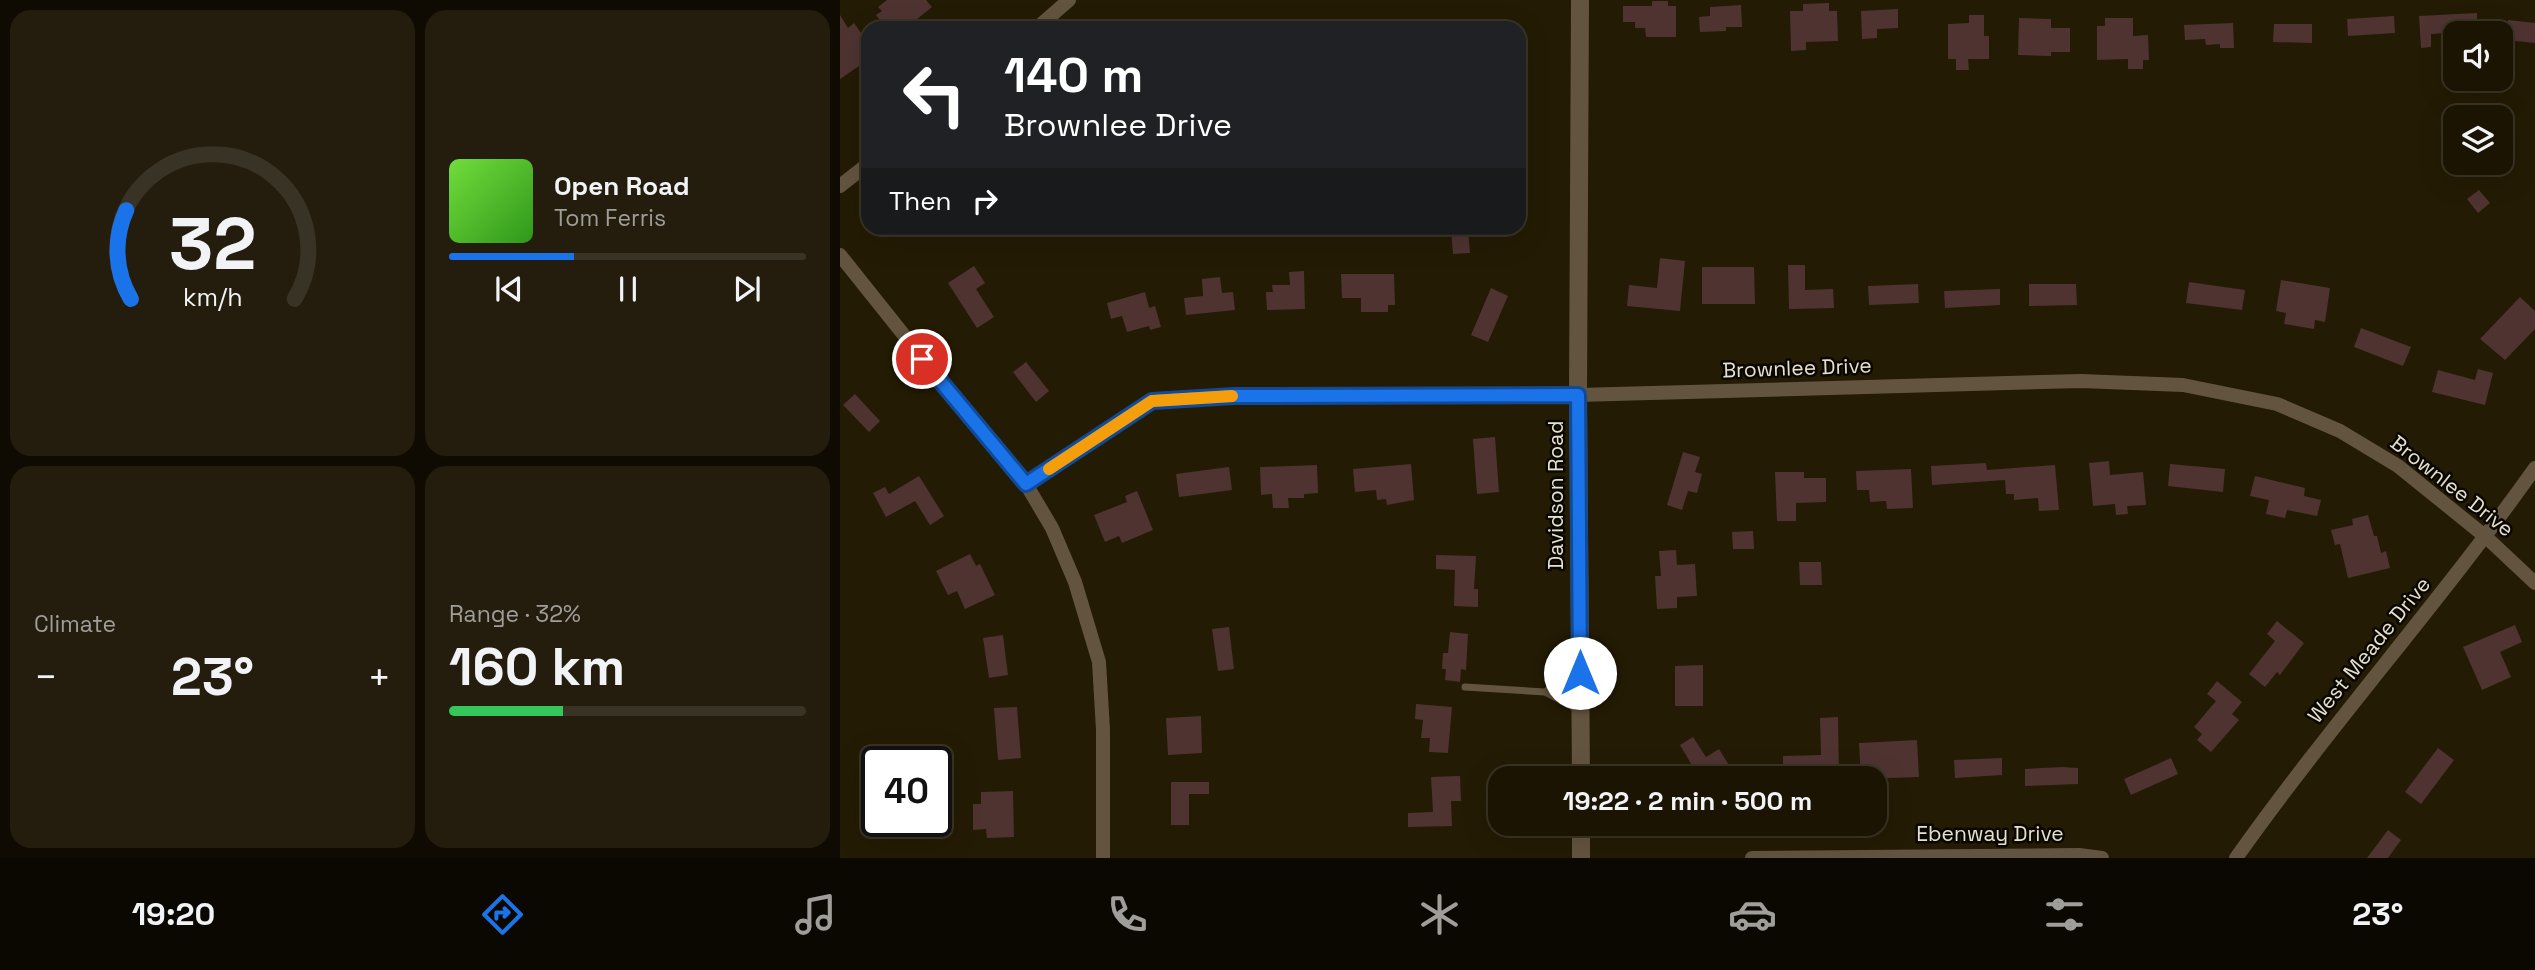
<!DOCTYPE html>
<meta charset="utf-8">
<style>
:root{--surface:#1b1403;--page:#241d0d;--text:#f1f3f6;--muted:#a09e9a;--line:#393325;--accent:#1a73e8}
body{margin:0;font-family:"Space Grotesk",sans-serif;background:var(--page);color:var(--text);height:100vh;display:flex;flex-direction:column;font-size:26px;white-space:nowrap}
*{box-sizing:border-box;margin:0}
p{font-size:23px;color:var(--muted)}
.icon{flex:none;width:38px;height:38px;fill:none;stroke:currentColor;stroke-width:2;stroke-linecap:round;stroke-linejoin:round}
.map{position:relative;flex:1;overflow:hidden}
.side{display:flex;flex-direction:column;gap:10px;padding:10px;background:#0f0b02;width:840px}
.side>*{flex:none}
.guide{position:absolute;left:21px;top:21px;width:665px;height:214px;border-radius:21px;box-shadow:0 7px 28px #0002,0 0 0 2px var(--line);background:#202124;color:#fff;overflow:hidden}
.tools{position:absolute;left:1603px;top:21px;display:grid;gap:14px}
.tools a{display:grid;place-items:center;width:70px;height:70px;border-radius:14px;background:var(--surface);box-shadow:0 7px 28px #0002,0 0 0 2px var(--line);font-size:35px}
.speed{position:absolute;left:21px;top:746px;display:flex;gap:14px;font-size:35px;font-weight:700;text-align:center}
.speed>*{display:grid;place-content:center;width:91px;height:91px;border-radius:50%;background:var(--surface);box-shadow:0 7px 28px #0002,0 0 0 2px var(--line);line-height:1}
.speed .limit{border:4px solid #111;border-radius:10px;background:#fff;color:#111}
.pin{position:absolute;display:grid;place-items:center;width:60px;height:60px;color:#fff;margin:-30px;border:4px solid #fff;border-radius:50%;box-shadow:0 2px 7px #0007}
.me{position:absolute;width:77px;margin:-38px;rotate:0deg;stroke-linejoin:round;filter:drop-shadow(0 0 5px #0008)}
.turn{display:flex;align-items:center;gap:24px;height:147px;padding:0 28px;font-size:32px}
.turn .icon{width:91px;height:91px;stroke-width:2.5}
.turn b{display:block;font-size:49px;line-height:60px}
.then{display:flex;align-items:center;height:66px;padding:0 28px;background:#0003;gap:14px;font-size:26px}
.big{font-size:52px;font-weight:600;line-height:1.1}
.side .tile{flex:1;display:flex;flex-direction:column;justify-content:center;gap:10px;min-width:0;padding:0 24px;border-radius:21px;background:var(--page)}
.side .dial{align-items:center;gap:0}
.dial svg{height:182px;overflow:visible;fill:none;stroke:var(--line);stroke-width:7;stroke-linecap:round;text-anchor:middle}
.dial text{fill:var(--text);stroke:none}
.song{display:flex;align-items:center;gap:21px}
.cover{width:84px;height:84px;border-radius:10px;background:linear-gradient(135deg,hsl(100 70% 55%),hsl(110 70% 35%))}
.played{height:7px;border-radius:4px;background:linear-gradient(90deg,var(--accent) 35%,var(--line) 35%)}
.keys{display:flex;justify-content:space-around;direction:ltr}
.heat{display:flex;justify-content:space-between;align-items:center;font-size:38px;direction:ltr}
.charge{height:10px;border-radius:5px;background:linear-gradient(90deg,#34c759 32%,var(--line) 0)}
.side .tiles{flex:1;display:grid;gap:10px;grid-template-columns:repeat(2,1fr)}
.trip{position:absolute;left:648px;top:766px;width:399px;height:70px;border-radius:21px;background:var(--surface);box-shadow:0 7px 28px #0002,0 0 0 2px var(--line);font-weight:600;line-height:70px;text-align:center}
.tab-bar{display:flex;height:112px;justify-content:space-around;align-items:center;background:#0b0801;color:var(--muted)}
.tab-bar .icon{width:49px;height:49px}
.tab-bar .current{color:var(--accent)}
.tab-bar b{font-size:32px;color:var(--text)}
main{display:flex;flex:1;min-height:0}
.map>svg:first-child{display:block}
</style>
<main>
<section class="side">
<div class="tiles">
<div class="tile dial"><svg viewBox="0 0 100 80">
<path d="M14 69A42 42 0 1 1 86 69"/>
<path d="M14 69A42 42 0 0 1 12 30" stroke="#1a73e8"/>
<text x="50" y="56" font-size="32" font-weight="700">32</text>
<text x="50" y="72" font-size="11">km/h</text>
</svg></div>
<div class="tile">
<div class="song"><i class="cover"></i><div><b>Open Road</b><p>Tom Ferris</p></div></div>
<div class="played"></div>
<div class="keys"><svg class="icon" aria-label="previous" viewBox="0 0 24 24"><path d="M18 5L8 12l10 7zM5 5v14"/></svg><svg class="icon" aria-label="pause" viewBox="0 0 24 24"><path d="M8 5v14M16 5v14"/></svg><svg class="icon" aria-label="next" viewBox="0 0 24 24"><path d="M6 5l10 7-10 7zM19 5v14"/></svg></div>
</div>
<div class="tile"><p>Climate</p>
<div class="heat"><a>−</a><b class="big">23°</b><a>+</a></div>
</div>
<div class="tile"><p>Range · 32%</p><b class="big">160 km</b><div class="charge"></div></div>
</div>
</section>
<div class="map">
<svg width="1695" height="858" viewBox="0 0 1695 858">
<rect width="100%" height="100%" fill="#241b04"/>
<path fill="#4e3331" d="M47 0H86L92 7 66 28H46L36 15 42 11 38 7Z
M812 1H828V6H836V37H806L805 28H795V22H783V6H812Z
M989 3V11H997L998 41 966 42V50L951 51 950 11H963V4Z
M901 5 902 27H886V31L860 32 859 17 870 16V7Z
M1058 9V28L1037 29V38L1022 39 1021 11Z
M1637 13V31L1591 34V47L1581 48 1579 16Z
M0 15 8 28 14 23 28 43V60L0 79Z
M1129 15H1144V36H1149V59H1128L1129 70H1116V59H1108V24L1129 23Z
M1554 16 1555 33 1508 36 1507 19Z
M1179 18 1211 19V28H1230V52H1211V56L1178 55Z
M1265 18H1293V36L1308 35 1309 60H1303V69H1288V59L1257 60V26H1265Z
M1668 20 1695 23V43L1666 40Z
M1393 23 1394 48H1380V44L1366 45 1365 39 1345 40 1344 25Z
M1434 24H1472V43L1433 42Z
M1639 190 1650 203 1638 213 1627 199Z
M611 228H628L630 253 613 254Z
M820 258 845 261 840 311 787 306 789 285 817 288Z
M948 265H965V290L993 289 994 308 949 309Z
M134 266 145 283 136 289 154 317 137 328 108 283Z
M862 267H914L915 304H862Z
M464 271 465 309 427 310 426 292H433L432 285H450L449 272Z
M501 274H554L555 305H548V312H521V298H502Z
M380 277 382 293 393 292 395 310 346 315 344 298 363 296 362 279Z
M1441 280 1490 288 1485 322 1475 320 1474 329 1444 324 1446 313 1436 311Z
M1349 282 1405 290 1402 310 1346 303Z
M1078 284 1079 303 1029 305 1028 286Z
M1189 284H1236L1237 305 1189 306Z
M651 288 668 296 648 342 631 335Z
M1160 289V305L1105 308 1104 291Z
M305 292 309 308 315 306 321 327 310 330 309 326 287 332 282 316 271 319 267 303Z
M1680 297 1695 311V329L1665 360 1640 339Z
M1521 328 1571 347 1563 366 1514 347Z
M186 362 209 391 196 402 173 372Z
M1638 369 1653 373 1645 405 1592 392 1598 370 1635 380Z
M15 394 40 421 29 432 3 405Z
M655 437 659 492 637 494 633 439Z
M843 452 860 457 855 472 862 474 857 493 848 491 842 510 827 505Z
M1269 461 1270 475 1303 472 1306 505 1287 506 1288 514 1276 515 1275 504 1253 506 1249 463Z
M1146 463 1147 470 1215 465 1219 510 1199 511 1198 498 1174 500V494H1166L1165 480 1092 485 1091 466Z
M571 464 574 500 547 505 546 499 537 500 536 490 515 492 513 469Z
M1330 464 1385 469 1383 492 1328 486Z
M477 465 478 493 464 494V498H448L449 508H433L432 494 421 495 420 467Z
M389 467 392 490 339 497 336 474Z
M1071 469 1073 508 1047 509 1046 501 1030 502 1029 490H1017L1016 471Z
M935 472H964V478H986V502L956 503V521H937Z
M79 476 104 516 90 525 75 501 46 517 33 493 45 487 49 494Z
M1415 476 1465 488 1464 496 1481 500 1477 516 1447 510 1445 518 1426 514 1429 500 1410 496Z
M297 491 313 530 282 543 279 536 265 542 254 515 287 502 285 496Z
M1528 515 1534 536H1537L1541 553 1546 551 1550 568 1508 578 1500 544 1495 545 1491 530 1513 525 1512 519Z
M913 531 914 549H893L892 532Z
M836 550 837 565 855 564 857 596 837 597V608L817 609 815 576H821L819 551Z
M130 554 136 566 140 564 155 595 125 609 117 591 108 595 96 571Z
M596 555 636 556 634 589H638V607L614 606 615 570 596 569Z
M959 562H981L982 585H960Z
M1437 621 1464 643 1440 675 1437 672 1425 687 1409 674 1435 641 1427 634Z
M1675 625 1682 642 1660 652 1671 677 1642 690 1623 647Z
M389 627 394 669 378 671 372 629Z
M610 632 628 634 626 670 621 669 620 682 605 680 606 669H602L603 653H608Z
M163 635 168 675 149 678 143 638Z
M863 665V706H835V666Z
M1377 681 1402 702 1392 714 1399 720 1371 752 1357 740 1362 734 1354 727 1376 701 1367 694Z
M576 704 612 707 608 753 589 752 590 738H581L583 720 575 719Z
M177 707 181 758 158 760 154 708Z
M361 716 362 753 328 755 326 718Z
M998 717 999 773 943 774V756L981 755 980 718Z
M853 737 866 757 879 749 890 767 878 774 881 779H860L840 745Z
M1077 740 1079 777 1021 779 1019 743Z
M1598 748 1614 760 1581 804 1565 792Z
M1162 758V775L1115 778 1114 760Z
M1331 758 1338 774 1291 795 1284 779Z
M1222 767 1238 768V784L1185 786V769Z
M620 776 621 801H611L612 826 568 827V813L593 812 591 777Z
M331 782H369V794H349V825H331Z
M173 791 174 837 147 838 146 829 133 830V804H141V792Z
M1548 830 1561 840 1548 858H1527Z"/>
<g fill="none" stroke-linecap="round" stroke-linejoin="round">
<path stroke="#63543f" stroke-width="7" d="M625 687 705 692 740 711
M705 692 716 684 738 673"/>
<path stroke="#63543f" stroke-width="14" d="M197 28 229 0
M0 186 28 164
M0 255 99 379 186 484 212 528 235 582 259 662 263 730V858
M186 484 312 401 394 395H738L1241 381 1343 385 1437 404 1500 431 1558 466 1646 537 1695 583
M912 858 1239 855 1262 858
M1396 858C1491 724 1600 602 1695 468"/>
<path stroke="#63543f" stroke-width="18" d="M740 0 738 395 741 779
M741 824V858"/>
</g>
<g fill="none" stroke-linecap="round" stroke-linejoin="round">
<defs>
<path id="route" d="M82 359 186 484 312 401 394 396 738 395 740 673"/>
</defs>
<use href="#route" stroke="#114b97" stroke-width="18"/>
<use href="#route" stroke="#1a73e8" stroke-width="12"/>
<path stroke="#f59e0b" stroke-width="12" d="M209 469 312 401 392 396"/>
</g>
<g text-anchor="middle" stroke-width="5" stroke-linejoin="round" paint-order="stroke">
<g font-size="21" fill="#e6e0d1" stroke="#0a0701">
<text transform="translate(957 368) rotate(-2)" y="7">Brownlee Drive</text>
<text transform="translate(1612 486) rotate(38)" y="7">Brownlee Drive</text>
<text transform="translate(716 495) rotate(-90)" y="7">Davidson Road</text>
<text transform="translate(1529 650) rotate(-51)" y="7">West Meade Drive</text>
<text x="1150" y="841">Ebenway Drive</text>
</g>
</g>
</svg>
<div class="tools">
<a><svg class="icon" aria-label="sound" viewBox="0 0 24 24"><path d="M4 9h4l5-4v14l-5-4H4zM17 9q2 3 0 6"/></svg></a>
<a><svg class="icon" aria-label="layers" viewBox="0 0 24 24"><path d="M12 4l9 5-9 5-9-5zM3 14l9 5 9-5"/></svg></a>
</div>
<div class="speed"><div class="limit">40</div></div>
<div class="pin" style="left:82px;top:359px;background:#d93025"><svg class="icon" aria-label="arrive" viewBox="0 0 24 24"><path d="M6 21V4h12l-3 4 3 4H6"/></svg></div>
<svg class="me" style="left:740px;top:673px" viewBox="-20 -20 40 40"><circle r="19" fill="#fff"/><path d="M0-13L10 11 0 6-10 11z" fill="#1a73e8"/></svg>
<div class="trip">19:22 · 2 min · 500 m</div>
<div class="guide">
<div class="turn"><svg class="icon" aria-label="left" viewBox="0 0 24 24"><path d="M17 20v-9H6M10 6l-5 5 5 5"/></svg><div><b>140 m</b>Brownlee Drive</div></div>
<div class="then">Then<svg class="icon" aria-label="right" viewBox="0 0 24 24"><path d="M7 20v-9h11M14 6l5 5-5 5"/></svg></div>
</div>
</div>
</main>
<nav class="tab-bar">
<b>19:20</b>
<svg class="icon current" aria-label="directions" viewBox="0 0 24 24"><path d="M12 3l9 9-9 9-9-9zM9 14v-3h6M13 9l2 2-2 2"/></svg>
<svg class="icon" aria-label="music" viewBox="0 0 24 24"><path d="M9 18V5l10-2v13"/><circle cx="6" cy="18" r="3"/><circle cx="16" cy="16" r="3"/></svg>
<svg class="icon" aria-label="phone" viewBox="0 0 24 24"><path d="M5 4h4l2 5-3 2q2 4 5 5l2-3 5 2v4C11 20 4 13 5 4z"/></svg>
<svg class="icon" aria-label="climate" viewBox="0 0 24 24"><path d="M12 3v18M4 7l16 10M4 17L20 7"/></svg>
<svg class="icon" aria-label="car" viewBox="0 0 24 24"><path d="M5 17H2v-5l4-1 3-4h7l3 4 3 1v5h-3M9 17h6M6 11h13"/><circle cx="7" cy="17" r="2"/><circle cx="17" cy="17" r="2"/></svg>
<svg class="icon" aria-label="filters" viewBox="0 0 24 24"><path d="M4 7h16M4 17h16"/><circle cx="9" cy="7" r="2"/><circle cx="15" cy="17" r="2"/></svg>
<b>23°</b>
</nav>
